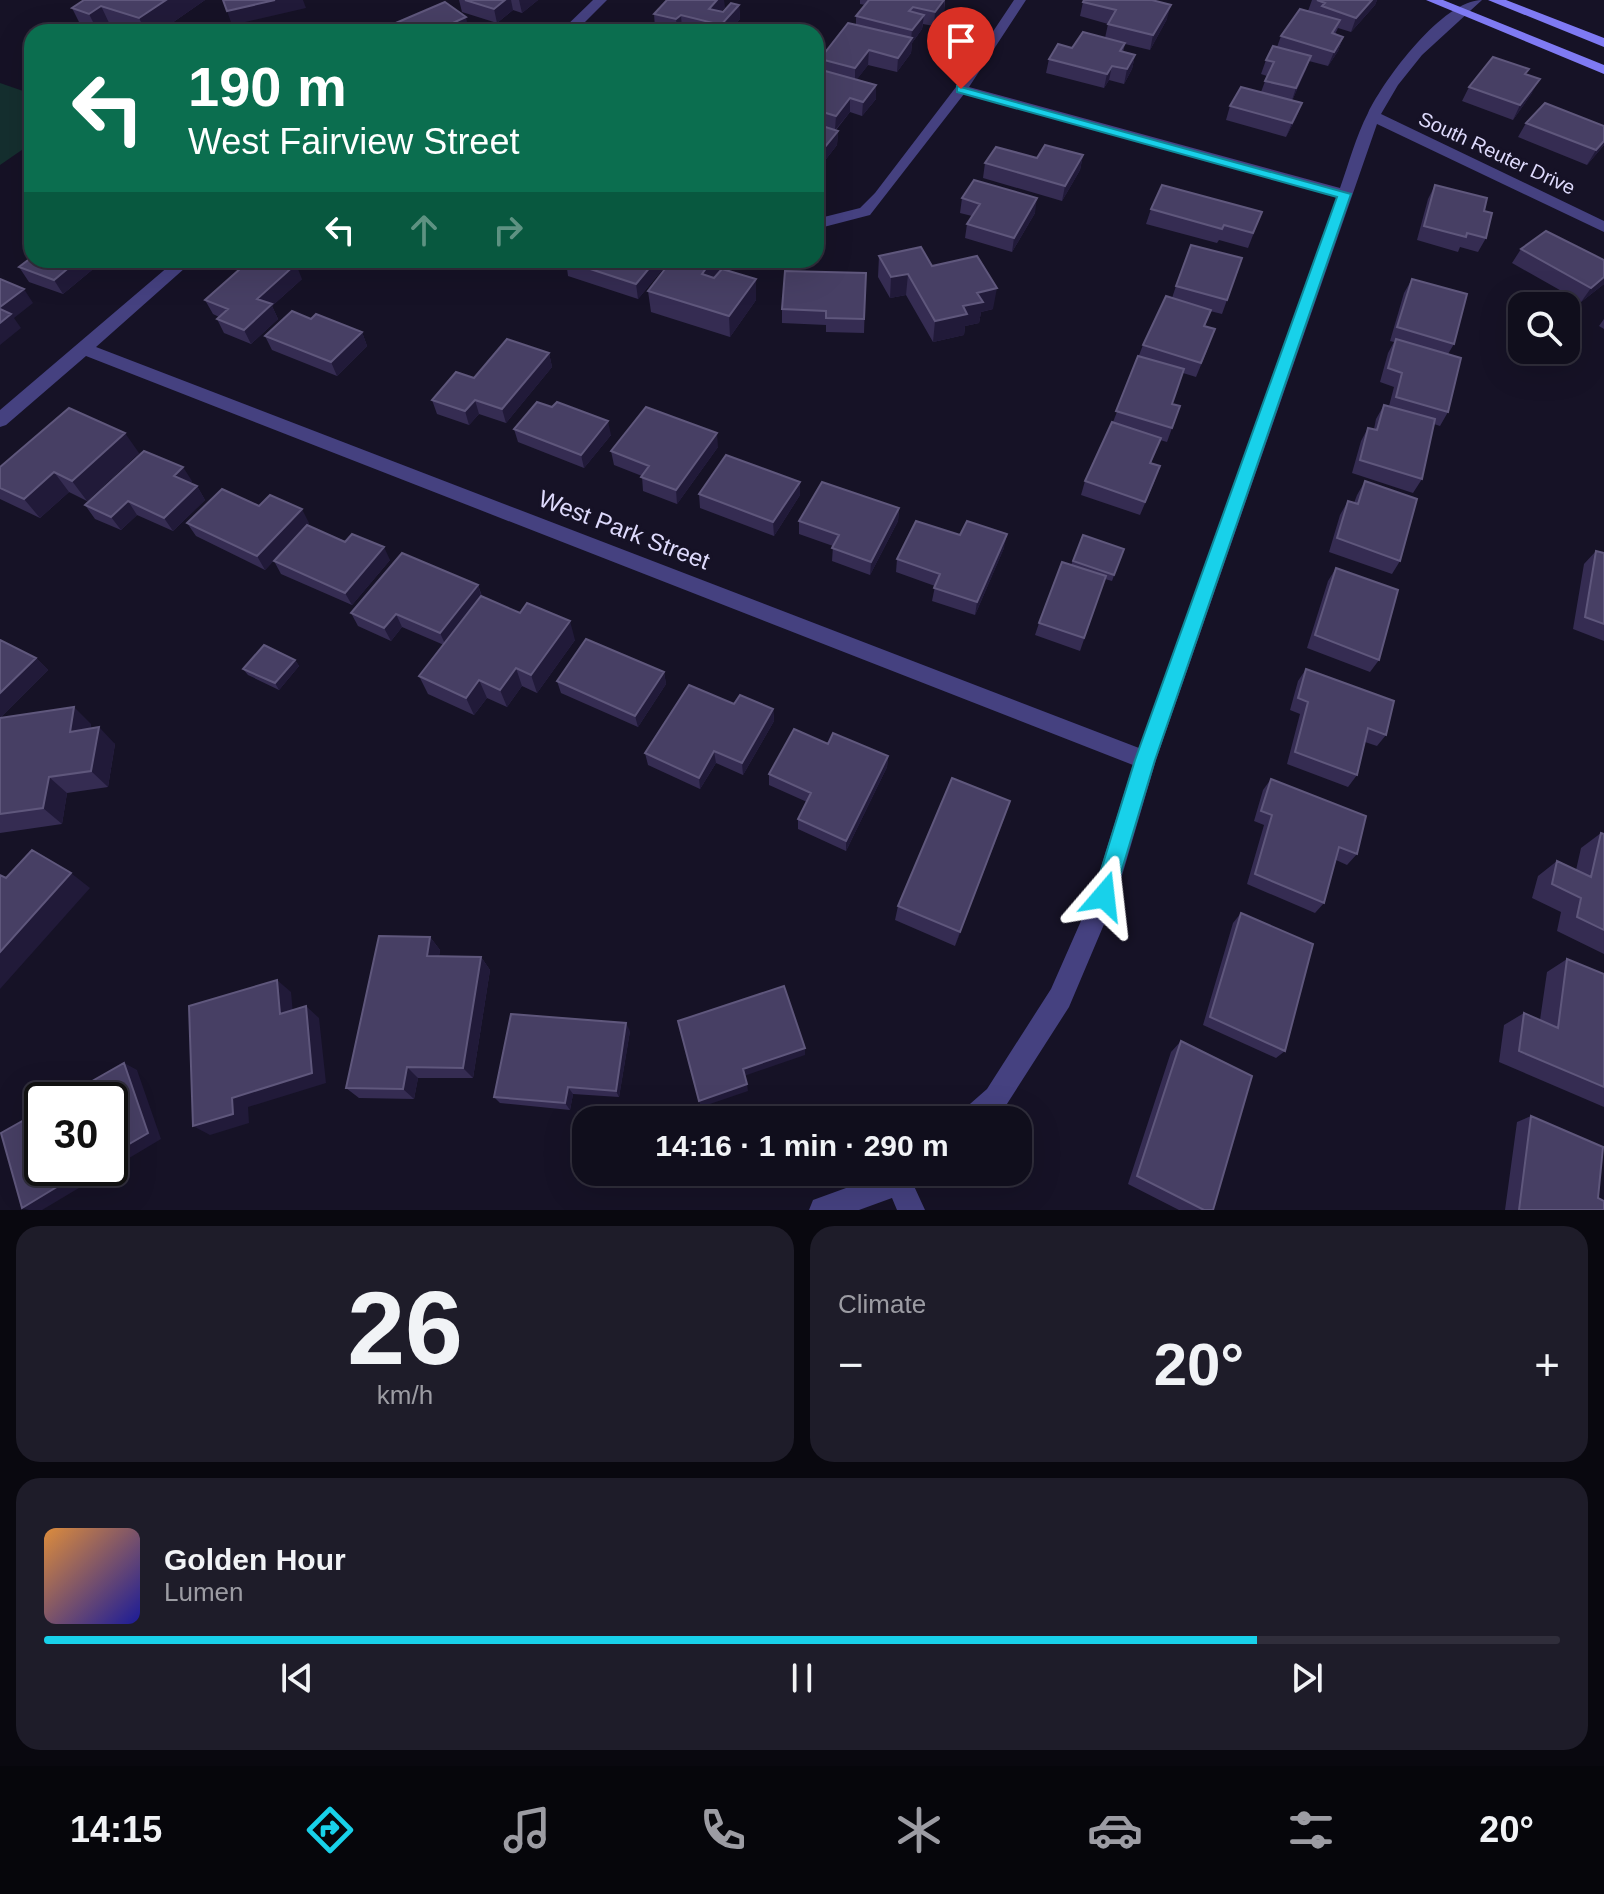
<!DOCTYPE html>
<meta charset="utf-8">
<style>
:root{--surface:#100e1c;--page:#1e1c29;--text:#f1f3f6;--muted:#9c9ca3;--line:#302e3b;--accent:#18d1ea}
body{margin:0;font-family:Helvetica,sans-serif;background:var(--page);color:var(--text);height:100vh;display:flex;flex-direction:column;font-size:30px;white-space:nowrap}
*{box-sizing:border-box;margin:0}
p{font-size:26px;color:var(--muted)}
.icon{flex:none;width:44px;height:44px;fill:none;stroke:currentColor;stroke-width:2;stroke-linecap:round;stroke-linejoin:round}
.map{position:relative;height:1210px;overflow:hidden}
.drawer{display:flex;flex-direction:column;gap:16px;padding:16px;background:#09080f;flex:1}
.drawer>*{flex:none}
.hud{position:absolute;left:24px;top:24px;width:800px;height:244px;border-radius:24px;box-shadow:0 8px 32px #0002,0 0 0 2px var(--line);background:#0b6e4f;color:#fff;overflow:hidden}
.buttons{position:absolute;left:1508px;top:292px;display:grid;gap:16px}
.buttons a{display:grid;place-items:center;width:72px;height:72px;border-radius:16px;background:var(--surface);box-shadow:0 8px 32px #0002,0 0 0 2px var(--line);font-size:40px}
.speed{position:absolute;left:24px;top:1082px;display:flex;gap:16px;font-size:40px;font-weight:700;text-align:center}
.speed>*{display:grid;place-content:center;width:104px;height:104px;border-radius:50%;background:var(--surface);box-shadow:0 8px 32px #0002,0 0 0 2px var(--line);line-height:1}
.speed .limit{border:4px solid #111;border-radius:12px;background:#fff;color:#111}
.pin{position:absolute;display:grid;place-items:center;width:68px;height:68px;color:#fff;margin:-82px -34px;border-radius:50% 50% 50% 0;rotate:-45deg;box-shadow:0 0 8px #0007}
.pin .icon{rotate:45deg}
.me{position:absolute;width:88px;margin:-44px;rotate:17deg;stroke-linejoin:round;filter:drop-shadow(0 0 6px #0008)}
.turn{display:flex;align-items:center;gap:28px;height:168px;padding:0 32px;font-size:36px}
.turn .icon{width:104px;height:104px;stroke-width:2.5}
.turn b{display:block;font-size:56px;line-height:68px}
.lanes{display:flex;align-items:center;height:76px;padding:0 32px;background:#0003;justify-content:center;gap:40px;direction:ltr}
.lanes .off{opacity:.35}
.big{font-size:60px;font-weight:700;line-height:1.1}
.drawer .card{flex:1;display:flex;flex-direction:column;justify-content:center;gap:12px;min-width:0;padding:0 28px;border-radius:24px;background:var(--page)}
.drawer .dial{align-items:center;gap:0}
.dial b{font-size:104px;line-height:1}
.song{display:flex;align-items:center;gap:24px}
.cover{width:96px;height:96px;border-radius:12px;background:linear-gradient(135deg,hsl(30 70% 55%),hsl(240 70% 35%))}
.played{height:8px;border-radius:4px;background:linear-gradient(90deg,var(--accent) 80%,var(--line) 80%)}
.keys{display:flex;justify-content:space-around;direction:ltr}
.heat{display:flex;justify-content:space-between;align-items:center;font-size:44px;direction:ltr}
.drawer .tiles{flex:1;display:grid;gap:16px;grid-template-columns:1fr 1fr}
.card:last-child{grid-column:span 2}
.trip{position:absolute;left:572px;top:1106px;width:460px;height:80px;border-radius:24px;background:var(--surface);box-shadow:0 8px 32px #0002,0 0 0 2px var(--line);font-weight:700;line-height:80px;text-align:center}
.dock{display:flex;height:128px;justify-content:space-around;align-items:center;background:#06060b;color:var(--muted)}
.dock .icon{width:56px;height:56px}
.dock .active{color:var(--accent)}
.dock b{font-size:36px;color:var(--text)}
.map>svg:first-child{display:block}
</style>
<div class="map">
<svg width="1604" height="1210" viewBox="0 0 1604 1210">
<rect width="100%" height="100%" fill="#161226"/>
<path fill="#152f2f" d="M0 83 32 94V143L0 165Z"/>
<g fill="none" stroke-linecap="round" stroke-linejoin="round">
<path fill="#454180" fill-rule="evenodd" d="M593 0H607L575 32H560Z
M1014 0H1026L969 87 1340 188C1349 163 1356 136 1368 113 1385 78 1443 0 1482 0L1422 55 1398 85 1381 114 1604 221V232L1377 124 1156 760 1116 896 1069 1007 1005 1107 991 1120H958L962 1111 987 1089 1051 989 1092 896 1133 765 86 356 6 425 0 427V410L176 260H194L96 347 1139 748 1337 197 964 94 870 215 816 229V219L860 208 875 193 956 87Z
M890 1172H924L914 1186 925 1210H897L892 1198 859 1210H809L813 1200Z"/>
<path fill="#7f7af3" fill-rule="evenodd" d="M1426 0H1443L1604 65V74Z
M1488 0H1506L1604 38V47Z"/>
</g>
<path fill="#352c52" d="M205 0 159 32H128L111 27 103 32H93L82 28 72 8Z
M459 0H538L522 13 513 10 497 23 462 12Z
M860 0H945L944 13 934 26 923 24 922 29 912 43 911 53 897 72 868 65 857 79 876 85V99L862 116 850 112 836 130 838 131 837 145 816 172V71L820 69V59L856 25V16L865 5 860 4Z
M1312 0H1377L1375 5 1351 32 1338 28 1335 34 1343 37 1338 51 1328 66 1309 61 1292 101 1302 103 1296 118 1286 137 1226 120 1230 106 1261 92 1267 76 1261 74 1266 60 1277 47 1281 36 1308 11Z
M1083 2 1167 19 1150 50 1125 44 1123 52 1135 55 1132 69 1124 84 1109 80 1104 88 1046 73 1049 59 1072 48 1105 38 1108 24 1080 16Z
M739 5 740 19 729 32H695L682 29 679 32 655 28 654 14 725 7 720 12H723Z
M391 25 470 32H393Z
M1529 69 1526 74 1532 93 1513 120 1462 101 1469 87Z
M1526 123 1604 145 1587 165 1518 137Z
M1083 155 1080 170 1062 201 983 178 985 163Z
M1435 185 1484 211 1486 238 1478 252 1460 247 1458 252 1417 240 1428 199Z
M962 198 1035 213 1012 252 965 238 967 224 972 216 960 213Z
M1151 209 1262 212 1248 248 1219 240 1217 243 1146 224Z
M1521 249 1604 260V284L1581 302 1512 263Z
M879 256 932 266 993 309 981 312 979 323 965 326 964 335 933 342 906 295 890 298 878 277Z
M1242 258 1222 314 1210 311 1205 326 1210 343 1196 377 1183 373 1172 404 1180 406 1167 442 1160 440 1151 463 1155 480 1140 515 1081 495 1085 481 1113 422 1143 345 1172 298 1176 286Z
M104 260 63 294 29 282 19 267Z
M672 260H726V265L723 269 756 300 730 337 651 312 648 291Z
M566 261 662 270 638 299 568 276Z
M866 273 864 333 826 332V325L782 323V309Z
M302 279 272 306 278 319 251 344 224 333 217 319 219 317 213 314 205 300Z
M1412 279 1454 344 1448 354V412L1440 426 1434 424 1422 479 1413 493 1352 473 1361 441 1368 428 1374 429 1376 419 1384 405 1389 406 1394 387 1380 382 1388 353 1394 342 1390 341 1404 293Z
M311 319 362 332 367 346 337 376 272 350 265 336Z
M1604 319V329L1599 326Z
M549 353 552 367 506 423 479 414 469 425 437 414 432 400 474 378Z
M514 429 611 435 584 468 518 442Z
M718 447 677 504 643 491 642 476 614 465 611 451Z
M139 453 87 501 69 492 40 518 0 499V467Z
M192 481 190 483 197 486 205 500 173 531 137 515 121 530 95 519 85 505Z
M1365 481 1400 561 1392 574 1329 552 1340 515 1348 501 1354 503 1357 495Z
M699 494 800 495 774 536 700 508Z
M259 506 309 523 307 525 390 560 352 605 281 574 274 561 287 546 265 570 196 536 187 523Z
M899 508 898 521 870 575 832 561 833 546 799 534V521Z
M960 535 1004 548 975 615 932 601 935 586 896 572 897 559Z
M1083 535 1124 549 1112 581 1105 579 1080 651 1035 635 1039 623 1071 565Z
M1596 551 1604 553V641L1573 629 1584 564Z
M1336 568 1379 660 1370 672 1307 648 1328 581Z
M478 585 482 596 575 640 537 693 522 686 507 707 487 698 474 715 428 694 419 676 444 645 402 627 391 641 358 626 351 613Z
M0 640 36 658 48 670 0 718 91 724 90 729 115 744 108 787 67 793 62 824 0 833Z
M295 660 299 666 279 690 248 675 243 669Z
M1306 669 1386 735 1377 746 1365 742 1357 775 1348 787 1287 764 1300 714 1290 710 1298 681Z
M664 672 666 684 638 727 561 693 557 681Z
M734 704 773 709 774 721 743 775 716 763 700 789 648 765 645 753Z
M828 744 888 756 887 767 846 851 798 829V819L807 802 769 785V774Z
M1271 779 1357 854 1347 865 1336 860 1324 903 1315 913 1247 884 1264 825 1254 821 1263 790Z
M1010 801 955 946 895 920 898 906Z
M1601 833 1604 834V954L1557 931 1561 912 1532 898 1538 876 1557 861 1576 870 1581 848Z
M1241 913 1285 1051 1276 1058 1203 1025 1233 923Z
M430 937 440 950 439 956 481 957 490 970 473 1078H418L414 1099 359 1098 346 1088Z
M1567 959 1604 974V1107L1499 1062 1504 1025 1524 1013 1540 1020 1547 972Z
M630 1031 619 1097 573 1094 570 1110 500 1103 494 1097Z
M1181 1041 1213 1210H1179L1128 1184 1171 1052Z
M1531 1116 1598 1198 1604 1210H1505L1517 1122Z"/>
<path fill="#211a39" d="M166 0H205L159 32H146L139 18Z
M275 0H303L306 8 232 25 227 11Z
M505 0H511L513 10 497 23 494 9Z
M519 0H538L522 13Z
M717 0H724L725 7 710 23 709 9Z
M944 0V13L934 26 935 12Z
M1372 0H1377L1375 5 1351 32 1356 18Z
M739 5 740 19 729 32H722L721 25Z
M1171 5 1167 19 1150 50 1153 35Z
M101 6 111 27 103 32H98L89 14Z
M681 15 682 29 677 32 676 19Z
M924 15 922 29 912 43 911 53 897 72 898 58 911 40 912 30Z
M466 17 469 32H433Z
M1343 37 1338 51 1328 66 1334 52Z
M869 50 868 65 855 82V68Z
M1135 55 1132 69 1124 84 1127 69Z
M1311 56 1306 70 1291 103 1296 88Z
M1112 66 1109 80 1104 88 1107 74Z
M1540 79 1532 93 1513 120 1520 105Z
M876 85V99L862 116 863 102Z
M850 98V112L835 130 836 116Z
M1302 103 1296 118 1286 137 1292 123Z
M838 131 837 145 816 172V158Z
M1604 141V145L1587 165 1596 150Z
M1083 155 1080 170 1062 201 1065 186Z
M1037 198 1035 213 1012 252 1014 238Z
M78 260H104L63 294 54 280Z
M656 260H660L662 270 638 299 636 284Z
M712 260H726V265L703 295 702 274Z
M296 264 302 279 272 306 278 319 251 344 244 330 257 299Z
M908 274 906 295 890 298 891 277Z
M1604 277V284L1581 302 1591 288Z
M756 279V300L730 337 729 316Z
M997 288 993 309 981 312 979 323 965 326 964 335 933 342 935 321 963 306 977 293Z
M24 289 33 303 14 318 21 328 0 345V307Z
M362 332 367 346 337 376 331 362Z
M549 353 552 367 506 423 502 409Z
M475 400 479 414 469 425 465 411Z
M608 421 611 435 584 468 581 455Z
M125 433 139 453 87 501 72 481Z
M717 433 718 447 677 504 676 490Z
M183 467 192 481 183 490 174 476Z
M54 472 69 492 40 518 24 499Z
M800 482V495L774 536 773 522Z
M197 486 205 500 173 531 164 518Z
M128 501 137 515 121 530 111 517Z
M899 508 898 521 870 575 871 562Z
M302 509 309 523 265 570 257 556Z
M1007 534 1004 548 975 615 977 602Z
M384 547 390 560 352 605 345 593Z
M478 585 482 598 446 646 440 633Z
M396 614 402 627 391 641 384 628Z
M570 621 575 640 537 693 531 675Z
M36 658 48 670 0 718V693Z
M295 660 299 666 279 690 275 683Z
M516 668 522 686 507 707 500 690Z
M664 672 666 684 638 727 635 716Z
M479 680 487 698 474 715 466 698Z
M74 707 91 724 87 749 70 732Z
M773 709 774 721 743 775 742 763Z
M99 727 115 744 108 787 91 771Z
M714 751 716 763 700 789 699 778Z
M888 756 887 767 846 851V841Z
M49 777 67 793 62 824 43 808Z
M1010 801 1005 817 955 946 960 932Z
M71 873 90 888 0 989V952Z
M430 937 440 950 437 969 427 956Z
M481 957 490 970 473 1078 463 1068Z
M277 980 291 992 294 1025 280 1014Z
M306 1006 319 1018 326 1083 248 1107 249 1123 210 1135 193 1126 232 1098Z
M626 1023 630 1031 619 1097 616 1091Z
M805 1048V1055L744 1076 743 1069Z
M124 1063 137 1070 161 1139 42 1210H29L22 1208 88 1168H110V1155Z
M407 1067 418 1078 414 1099 403 1089Z
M747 1084 748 1091 701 1107 699 1101Z
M568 1087 573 1094 570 1110 565 1103Z"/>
<path fill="#473f64" stroke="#5f577c" stroke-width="2" d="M84 0H166L139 18 101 6 89 14 72 8Z
M223 0H275L227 11Z
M465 0H505L494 9Z
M667 0H717L709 9 723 12 731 3 739 5 721 25 681 15 676 19 654 14Z
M869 0H944L935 12 913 7 909 11 924 15 912 30 856 16Z
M1084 0H1152L1171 5 1153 35 1108 24 1116 10 1083 2Z
M1317 0H1372L1356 18 1322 6 1325 3Z
M445 2 466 17 433 32H401L391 25Z
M1300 9 1340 20 1332 33 1343 37 1334 52 1281 36Z
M848 23 912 38 898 58 869 50 855 68 820 59Z
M329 27 334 32H312Z
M660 27 678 32H655Z
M1083 32 1125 43 1120 51 1135 55 1127 69 1112 66 1107 74 1049 59 1058 44 1072 48Z
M1273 46 1311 56 1296 88 1265 81 1274 62 1266 60Z
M1493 57 1529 69 1525 74 1540 79 1520 105 1469 87Z
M818 69 876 85 863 102 850 98 836 116 816 110V71Z
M1241 87 1302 103 1292 123 1230 106Z
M1545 103 1604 126V141L1596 150 1526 123Z
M816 124 838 131 816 158Z
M1045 145 1083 155 1065 186 985 163 996 147 1037 158Z
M974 180 1037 198 1014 238 967 224 980 204 962 198Z
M1162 185 1262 212 1253 233 1224 225 1222 229 1151 209Z
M1435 185 1487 198 1484 211 1492 213 1486 238 1467 233 1466 237 1424 226Z
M1546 231 1604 260V277L1591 288 1521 249Z
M1191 245 1242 258 1227 300 1176 286Z
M921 247 932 266 977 256 997 288 977 293 983 302 963 306 967 314 935 321 908 274 891 277 879 256Z
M32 257V260H78L54 280 19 267Z
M250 260H283L296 264 257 299 272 304 244 330 217 319 228 309 205 300Z
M567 260H656L636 284 566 261Z
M672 260H712L702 274 714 278 722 269 756 279 729 316 648 291Z
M785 271 866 273 864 319 826 318V311L782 309Z
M0 279 24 289 0 307Z
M1412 279 1467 294 1454 344 1397 327Z
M1166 296 1211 310 1204 326 1215 329 1201 363 1143 345Z
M0 309 11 314 0 323Z
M292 311 311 319 316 314 362 332 331 362 265 336Z
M507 339 549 353 502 409 475 400 465 411 432 400 456 372 474 378Z
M1396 339 1461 358 1448 412 1396 397 1402 373 1388 368Z
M1138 356 1184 369 1172 404 1180 406 1172 428 1116 411Z
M537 402 552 407 557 402 608 421 581 455 514 429Z
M1384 405 1435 419 1422 479 1360 460 1368 428 1377 430Z
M646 407 717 433 676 490 641 477 649 466 611 451Z
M69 408 125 433 72 481 54 472 24 499 0 488V467Z
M1112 422 1161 438 1150 463 1160 466 1145 502 1085 481Z
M144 451 183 467 174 476 197 486 164 518 128 501 111 517 85 505Z
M726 455 800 482 773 522 699 494Z
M1365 481 1417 499 1400 561 1337 538 1348 501 1358 504Z
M822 482 899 508 871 562 832 548 839 535 799 521Z
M222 489 259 506 270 495 302 509 257 556 187 523Z
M916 521 960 535 967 521 1007 534 977 602 934 588 940 574 897 559Z
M307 525 345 542 352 534 384 547 345 593 274 561Z
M1083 535 1124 549 1114 575 1073 561Z
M1596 551 1604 553V624L1585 617Z
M402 553 478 585 440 633 396 614 384 628 351 613Z
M1062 562 1106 576 1084 638 1039 623Z
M1336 568 1398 590 1379 660 1315 635Z
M481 596 520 613 527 603 570 621 531 675 516 668 500 690 479 680 466 698 419 676Z
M586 639 664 672 635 716 557 681Z
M0 640 36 658 0 693Z
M264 645 295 660 275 683 243 669Z
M1306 669 1394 701 1386 735 1368 728 1357 775 1295 752 1308 702 1298 698Z
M689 685 734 704 740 695 773 709 742 763 714 751 699 778 645 753Z
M74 707 70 732 99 727 91 771 49 777 43 808 0 814V718Z
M794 729 828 744 833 733 888 756 846 841 798 819 811 793 769 774Z
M952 778 1010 801 960 932 898 906Z
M1271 779 1366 816 1357 854 1339 847 1324 903 1255 874 1272 815 1261 811Z
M1601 833 1604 834V930L1577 917 1581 898 1552 884 1557 861 1591 877Z
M32 850 71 873 0 952V875L6 878Z
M1241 913 1313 944 1285 1051 1210 1017Z
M379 936 430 937 427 956 481 957 463 1068 407 1067 403 1089 346 1088Z
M1567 959 1604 974V1087L1519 1051 1524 1013 1558 1028Z
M277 980 280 1014 306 1006 312 1073 232 1098 233 1114 193 1126 189 1006Z
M784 986 805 1048 743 1069 747 1084 699 1101 678 1021Z
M511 1014 626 1023 616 1091 568 1087 565 1103 494 1097Z
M1181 1041 1252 1076 1213 1210H1204L1137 1176Z
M124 1063 148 1133 110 1155V1100H59Z
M42 1110V1168H88L22 1208 1 1133Z
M1531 1116 1603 1147 1598 1198 1604 1201V1210H1519Z"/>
<path fill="#18d1ea" stroke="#108898" stroke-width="2" d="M957 86 1351 194 1155 760 1114 896 1111 903 1104 906 1096 903 1093 896 1135 760 1337 197 957 92Z"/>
<g text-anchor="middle" stroke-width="6" stroke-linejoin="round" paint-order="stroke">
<g font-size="20" fill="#dedafc" stroke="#161226">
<text transform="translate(1497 153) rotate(25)" y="7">South Reuter Drive</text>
</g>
<g font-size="24" fill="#dedafc" stroke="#161226">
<text transform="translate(624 530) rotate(21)" y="8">West Park Street</text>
</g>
</g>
</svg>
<div class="buttons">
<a><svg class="icon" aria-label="search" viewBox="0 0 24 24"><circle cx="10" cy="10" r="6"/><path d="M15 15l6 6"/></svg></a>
</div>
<div class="speed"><div class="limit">30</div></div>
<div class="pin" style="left:961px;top:89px;background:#d93025"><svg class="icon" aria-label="arrive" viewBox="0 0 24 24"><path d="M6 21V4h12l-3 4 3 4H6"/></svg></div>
<svg class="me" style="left:1104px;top:896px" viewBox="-20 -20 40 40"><path d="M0-17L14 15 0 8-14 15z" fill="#18d1ea" stroke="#fff" stroke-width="4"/></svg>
<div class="trip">14:16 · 1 min · 290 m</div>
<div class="hud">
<div class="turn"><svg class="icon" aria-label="left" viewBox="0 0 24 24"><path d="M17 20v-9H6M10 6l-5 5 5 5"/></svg><div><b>190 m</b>West Fairview Street</div></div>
<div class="lanes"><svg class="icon" aria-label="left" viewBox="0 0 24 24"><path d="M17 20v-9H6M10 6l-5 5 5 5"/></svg><svg class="icon off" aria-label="ahead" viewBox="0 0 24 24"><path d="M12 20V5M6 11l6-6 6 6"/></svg><svg class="icon off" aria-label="right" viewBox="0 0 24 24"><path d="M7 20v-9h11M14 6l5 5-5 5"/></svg></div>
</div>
</div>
<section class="drawer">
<div class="tiles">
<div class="card dial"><b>26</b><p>km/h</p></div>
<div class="card"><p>Climate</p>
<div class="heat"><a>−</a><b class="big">20°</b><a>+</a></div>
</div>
<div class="card">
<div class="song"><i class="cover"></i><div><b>Golden Hour</b><p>Lumen</p></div></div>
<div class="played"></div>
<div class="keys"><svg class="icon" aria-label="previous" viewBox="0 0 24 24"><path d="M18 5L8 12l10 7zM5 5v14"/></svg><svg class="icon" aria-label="pause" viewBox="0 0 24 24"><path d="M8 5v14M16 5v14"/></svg><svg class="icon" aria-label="next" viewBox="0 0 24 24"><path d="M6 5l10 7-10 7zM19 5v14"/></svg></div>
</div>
</div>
</section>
<nav class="dock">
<b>14:15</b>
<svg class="icon active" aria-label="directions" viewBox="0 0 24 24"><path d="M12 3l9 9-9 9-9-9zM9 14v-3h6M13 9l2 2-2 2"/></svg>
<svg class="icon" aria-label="music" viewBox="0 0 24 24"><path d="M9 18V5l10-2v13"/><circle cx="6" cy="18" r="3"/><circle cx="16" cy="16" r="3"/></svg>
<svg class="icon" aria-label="phone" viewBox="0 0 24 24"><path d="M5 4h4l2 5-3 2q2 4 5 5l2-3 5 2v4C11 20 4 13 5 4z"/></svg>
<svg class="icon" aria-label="climate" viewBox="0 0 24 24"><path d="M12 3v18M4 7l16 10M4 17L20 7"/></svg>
<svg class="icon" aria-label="car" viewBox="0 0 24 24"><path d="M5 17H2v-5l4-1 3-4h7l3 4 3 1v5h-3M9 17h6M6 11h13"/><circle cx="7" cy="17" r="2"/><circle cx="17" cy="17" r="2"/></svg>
<svg class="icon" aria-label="filters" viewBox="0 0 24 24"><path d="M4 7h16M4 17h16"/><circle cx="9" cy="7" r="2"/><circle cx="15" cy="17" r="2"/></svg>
<b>20°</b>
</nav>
